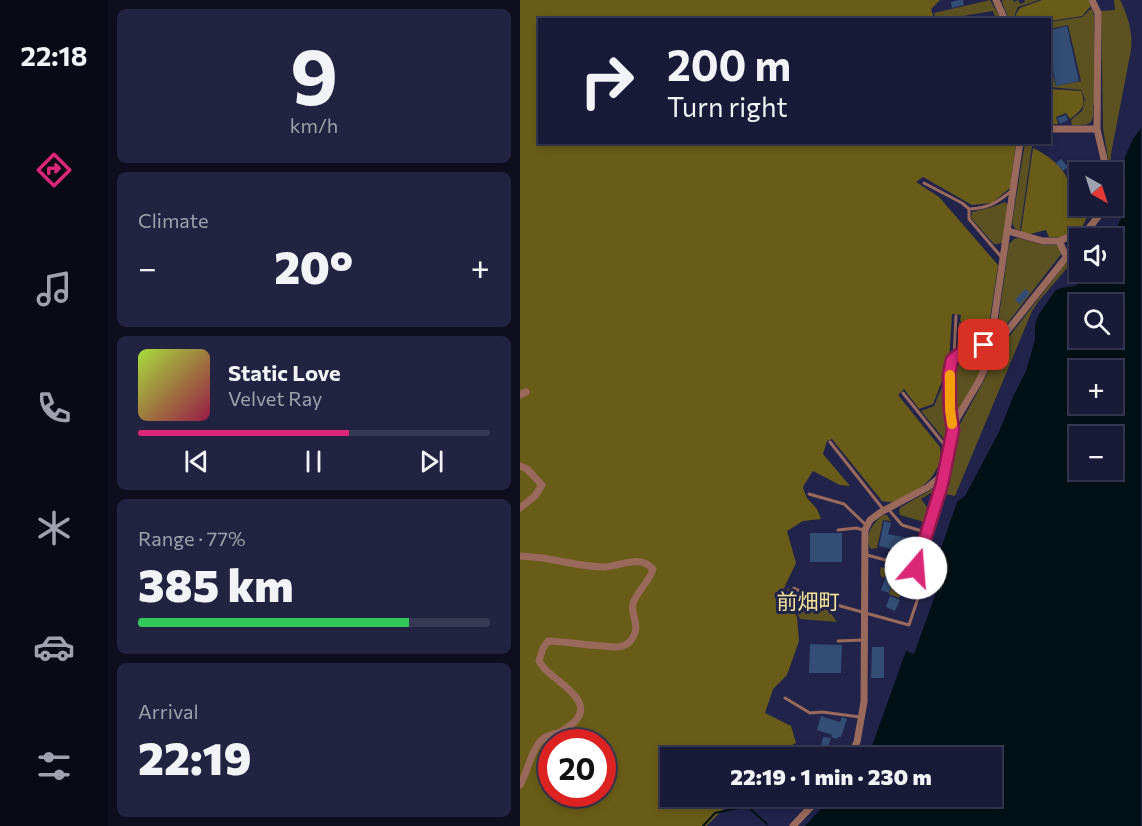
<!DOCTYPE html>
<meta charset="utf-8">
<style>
:root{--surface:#191a38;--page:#222340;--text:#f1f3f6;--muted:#9fa1ae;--line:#373853;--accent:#db2777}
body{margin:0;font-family:Commissioner,"Noto Sans JP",sans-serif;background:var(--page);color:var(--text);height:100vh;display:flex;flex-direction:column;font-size:22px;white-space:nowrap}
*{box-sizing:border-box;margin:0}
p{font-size:20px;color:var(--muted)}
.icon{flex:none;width:33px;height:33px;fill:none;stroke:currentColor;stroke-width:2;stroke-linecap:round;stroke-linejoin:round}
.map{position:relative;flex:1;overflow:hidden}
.sheet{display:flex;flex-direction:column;gap:9px;padding:9px;background:#0e0e1f;width:412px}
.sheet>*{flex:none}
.hud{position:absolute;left:18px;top:18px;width:513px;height:126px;border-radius:0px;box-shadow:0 3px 9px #0003,0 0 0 2px var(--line);background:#191a38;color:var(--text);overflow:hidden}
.needle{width:39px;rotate:141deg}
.fabs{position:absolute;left:549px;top:162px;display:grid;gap:12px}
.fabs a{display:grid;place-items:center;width:54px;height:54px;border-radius:0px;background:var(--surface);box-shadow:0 3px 9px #0003,0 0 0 2px var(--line);font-size:30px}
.speed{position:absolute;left:18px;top:729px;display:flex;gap:12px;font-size:30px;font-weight:700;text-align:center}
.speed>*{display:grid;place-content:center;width:78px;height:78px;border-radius:50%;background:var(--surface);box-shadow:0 3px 9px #0003,0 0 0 2px var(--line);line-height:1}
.speed .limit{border:9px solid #d22;background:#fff;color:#111}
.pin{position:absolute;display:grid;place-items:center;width:51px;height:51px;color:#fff;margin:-26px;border-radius:12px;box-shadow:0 3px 9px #0006}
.me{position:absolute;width:66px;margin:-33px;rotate:18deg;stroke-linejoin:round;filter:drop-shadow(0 0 4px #0008)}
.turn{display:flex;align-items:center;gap:21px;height:126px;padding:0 30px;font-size:27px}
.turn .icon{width:78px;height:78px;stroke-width:2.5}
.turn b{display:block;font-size:42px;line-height:51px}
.big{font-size:45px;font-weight:800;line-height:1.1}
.sheet .widget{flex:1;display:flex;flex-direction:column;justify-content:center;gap:9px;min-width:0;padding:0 21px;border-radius:9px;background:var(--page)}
.sheet .dial{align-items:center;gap:0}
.dial b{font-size:78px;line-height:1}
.song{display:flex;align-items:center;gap:18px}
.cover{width:72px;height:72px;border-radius:9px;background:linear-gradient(135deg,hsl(80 70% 55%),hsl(340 70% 35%))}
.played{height:6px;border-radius:3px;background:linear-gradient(90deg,var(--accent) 60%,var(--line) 60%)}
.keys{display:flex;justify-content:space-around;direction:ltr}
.heat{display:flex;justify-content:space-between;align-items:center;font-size:33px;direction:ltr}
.charge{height:9px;border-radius:4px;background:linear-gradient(90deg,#34c759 77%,var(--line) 0)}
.trip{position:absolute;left:140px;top:747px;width:342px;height:60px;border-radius:0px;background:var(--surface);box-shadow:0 3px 9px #0003,0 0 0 2px var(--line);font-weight:800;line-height:60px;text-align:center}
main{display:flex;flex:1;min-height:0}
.dock{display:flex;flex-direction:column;width:108px;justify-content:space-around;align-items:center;background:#0a0a16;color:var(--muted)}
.dock .icon{width:42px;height:42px}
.dock .active{color:var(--accent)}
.dock b{font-size:27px;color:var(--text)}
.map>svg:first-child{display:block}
</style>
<main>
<nav class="dock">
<b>22:18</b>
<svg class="icon active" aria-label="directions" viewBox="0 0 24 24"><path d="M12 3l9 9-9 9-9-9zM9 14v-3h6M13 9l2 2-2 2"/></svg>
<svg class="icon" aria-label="music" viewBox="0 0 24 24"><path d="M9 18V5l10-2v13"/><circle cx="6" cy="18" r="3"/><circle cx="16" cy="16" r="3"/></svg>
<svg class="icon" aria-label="phone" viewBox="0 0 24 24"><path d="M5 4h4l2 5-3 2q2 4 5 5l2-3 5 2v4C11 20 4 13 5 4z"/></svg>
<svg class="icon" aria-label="climate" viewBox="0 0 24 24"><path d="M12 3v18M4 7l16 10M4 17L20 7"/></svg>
<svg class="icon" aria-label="car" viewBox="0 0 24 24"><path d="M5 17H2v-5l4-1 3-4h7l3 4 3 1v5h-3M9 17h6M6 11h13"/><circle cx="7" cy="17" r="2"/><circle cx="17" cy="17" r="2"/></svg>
<svg class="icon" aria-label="filters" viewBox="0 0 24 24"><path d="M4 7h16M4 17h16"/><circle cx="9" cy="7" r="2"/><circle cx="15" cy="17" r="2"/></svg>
</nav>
<section class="sheet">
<div class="widget dial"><b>9</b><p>km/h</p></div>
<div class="widget"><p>Climate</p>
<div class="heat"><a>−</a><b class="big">20°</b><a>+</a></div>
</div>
<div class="widget">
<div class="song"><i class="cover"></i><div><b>Static Love</b><p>Velvet Ray</p></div></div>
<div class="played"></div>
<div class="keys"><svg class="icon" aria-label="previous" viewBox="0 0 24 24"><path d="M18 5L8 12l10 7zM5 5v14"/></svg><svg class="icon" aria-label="pause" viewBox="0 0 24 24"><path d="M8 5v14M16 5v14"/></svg><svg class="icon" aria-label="next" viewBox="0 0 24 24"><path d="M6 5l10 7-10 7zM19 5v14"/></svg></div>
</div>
<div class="widget"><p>Range · 77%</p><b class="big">385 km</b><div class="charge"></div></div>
<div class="widget"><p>Arrival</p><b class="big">22:19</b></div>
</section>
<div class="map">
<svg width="622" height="826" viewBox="0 0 622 826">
<rect width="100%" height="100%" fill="#21234b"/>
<path fill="#5c5120" d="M470 0 481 19H476L473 11 425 19H416L414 13Z
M482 0H493L494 2 498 0 500 4 505 2 504 0H519L498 7 495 14 496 20 489 19 482 2Z
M594 0H600C608 16 613 32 611 50L591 154 590 171 583 128 581 11 595 10Z
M572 8 574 16 575 105H573C574 126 571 125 552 125L551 120 562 111 565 99 561 90 530 87V68H531L536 86 561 81 548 25 530 29V22L562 17Z
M505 143H518L515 146H512L500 231C495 230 494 227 492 223Z
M485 202 488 205 482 243 479 244H474L451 218 452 212 472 207Z
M498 238 524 245H537L542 253 480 333 477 330 489 244 494 239Z
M559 246V254L518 302 512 311 435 496 425 494 429 484 432 459 439 426 462 384 478 351Z
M439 322 466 339 463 342 445 347 437 351Z
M463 347 467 349 462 370 437 413 434 414 431 410C432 393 426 360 444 352 450 349 457 348 463 347Z
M427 375 426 437 424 439 401 411 414 406Z
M414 488H417L418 490 414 498 411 493 401 499C406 506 416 516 404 522L380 515 379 510 381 507Z
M363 515H367L371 521 363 520 357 548 351 549C343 536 353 523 363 515Z
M361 567 387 575 385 582 377 580 373 591 380 594 379 598 369 594 375 578 365 575 364 578C359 576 360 571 361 567Z
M267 588 292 602 305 605 317 622 280 619 271 601Z"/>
<path fill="#695c18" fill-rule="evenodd" d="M0 0H420L411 9 414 19 20 20V142L496 143 490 188 472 203 452 205 403 177 396 182 419 197 478 265 467 339 440 321 441 315 432 314 429 363 413 404 399 409 384 389 378 395 420 447C422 456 419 467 413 475 407 485 384 499 372 502 369 502 366 502 362 501L312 439 307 441 303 454 330 486 320 485 293 471 284 485 283 488 287 498 297 509 301 519 283 521 267 531 276 563 264 588 268 600 277 617 279 641 267 675 253 689 245 713 271 726 276 743 249 757 150 758V796L204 797 205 808 186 826H0ZM32 742H82V794H32Z
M522 0H568L571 6 562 16 530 21V20L497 19 496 14 500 8Z
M530 89 561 91C567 105 562 110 550 119L546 113 536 117 538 124 530 125Z
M513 148C541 162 547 175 559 202L560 206H561L567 217 562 227 547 235 541 237H529L526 230 510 234 501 232Z"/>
<path fill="#001116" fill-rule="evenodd" d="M621 128V826H285L312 797 471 796V758L348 757 386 651 394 654 416 593 407 589 437 502 445 496 479 432 494 395 506 371 515 340V324L519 314 535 291 541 288 555 286 565 279 569 272H592V238L603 214 604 196 602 184 605 157 613 139ZM560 304H592V338H560ZM560 370H592V404H560ZM560 436H592V470H560Z"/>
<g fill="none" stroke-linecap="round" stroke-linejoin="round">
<path stroke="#001116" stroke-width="2" d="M442 354 460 369 464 349
M227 758 239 756
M218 796 226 805
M183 826 195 813 227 806 247 824"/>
</g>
<path fill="#334d74" d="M439 0H443L444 5 432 8 431 2Z
M547 26 559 81 536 86 530 55V30Z
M546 115 548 120 540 124 537 118Z
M541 159 548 167 543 171 536 163Z
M568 165 571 172H560V195L550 174Z
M505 289 510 293 500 304 495 300Z
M364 521 371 523 368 534 388 538 385 552 359 546Z
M290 533H322V562H290Z
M407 555 415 558 411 570 403 567Z
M366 576 374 578 369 593 361 590Z
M370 596 380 600 375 611 366 607Z
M290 644 322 645 321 673H289Z
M352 647H364V678H351Z
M301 716 320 722 322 717 327 719 321 737H318L317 739 311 737 312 735 297 730Z
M303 737 311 738 308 747 301 746Z"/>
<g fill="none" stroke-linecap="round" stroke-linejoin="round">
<path stroke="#996a5b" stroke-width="3" d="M404 183 442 203 449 209C468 208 475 204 490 192
M449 209V219L483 259
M434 356 436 316
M383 393 427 448
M310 442 363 509
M289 494 324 504 346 525
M369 510 382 525 408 533
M318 530 336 528 343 530
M347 555 395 568
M274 588 295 599 389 625 402 586 391 583 414 514 423 478
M318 641 343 640
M265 698 290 713 302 712 340 717"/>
<path stroke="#996a5b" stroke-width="7" d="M476 0 485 20
M572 0 578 13 577 129 587 172
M530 129H577
M488 231 523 241H539L569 229
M566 232 580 214 584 206
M539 241 546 256
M0 395 6 392
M433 427C430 413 426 372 432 360 438 347 464 345 476 345L560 240
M0 466 7 469 22 485 15 496 0 508
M0 556C9 557 19 557 28 559 47 562 65 567 84 567 102 566 119 554 133 569 130 581 119 589 114 601 109 612 119 622 115 633 113 638 109 644 103 646 97 648 90 647 84 646 65 645 47 642 28 641L23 648 19 661C22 665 24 669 28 672 42 685 77 704 52 724 48 727 44 730 40 732 35 734 27 735 23 739 11 749 8 772 0 785
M329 758 337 742 344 702 345 530 350 520 361 512 408 487 423 475 428 449 436 420 459 381 476 345 472 334 500 142
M273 826 301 796"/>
</g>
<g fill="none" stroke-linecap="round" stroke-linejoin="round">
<defs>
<path id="route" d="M396 568 422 484 433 430 430 409 429 375 432 360 443 351 464 345"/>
</defs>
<use href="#route" stroke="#8e194d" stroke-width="15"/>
<use href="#route" stroke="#db2777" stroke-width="10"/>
<path stroke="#f59e0b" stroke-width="10" d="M430 375V409L432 424"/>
</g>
<g text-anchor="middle" stroke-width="6" stroke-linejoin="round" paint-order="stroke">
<g font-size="21" fill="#f5e596" stroke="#21234b">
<text x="288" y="609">前畑町</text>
</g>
</g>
</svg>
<div class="fabs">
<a><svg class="needle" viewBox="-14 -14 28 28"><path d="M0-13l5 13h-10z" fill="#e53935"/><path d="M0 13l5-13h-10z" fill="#9fa1ae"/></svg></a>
<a><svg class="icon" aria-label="sound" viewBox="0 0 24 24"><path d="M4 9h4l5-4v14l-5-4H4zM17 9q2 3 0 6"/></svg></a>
<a><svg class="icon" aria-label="search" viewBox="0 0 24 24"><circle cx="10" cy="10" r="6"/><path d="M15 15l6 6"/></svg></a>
<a>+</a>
<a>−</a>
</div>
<div class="speed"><div class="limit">20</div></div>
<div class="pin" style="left:464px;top:345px;background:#d93025"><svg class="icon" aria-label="arrive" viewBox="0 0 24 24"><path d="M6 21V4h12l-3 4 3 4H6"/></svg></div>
<svg class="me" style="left:396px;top:568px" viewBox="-20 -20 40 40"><circle r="19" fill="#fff"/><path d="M0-13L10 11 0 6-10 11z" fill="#db2777"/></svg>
<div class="trip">22:19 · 1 min · 230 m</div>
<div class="hud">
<div class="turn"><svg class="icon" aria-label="right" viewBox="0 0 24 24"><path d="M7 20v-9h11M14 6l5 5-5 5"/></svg><div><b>200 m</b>Turn right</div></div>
</div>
</div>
</main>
